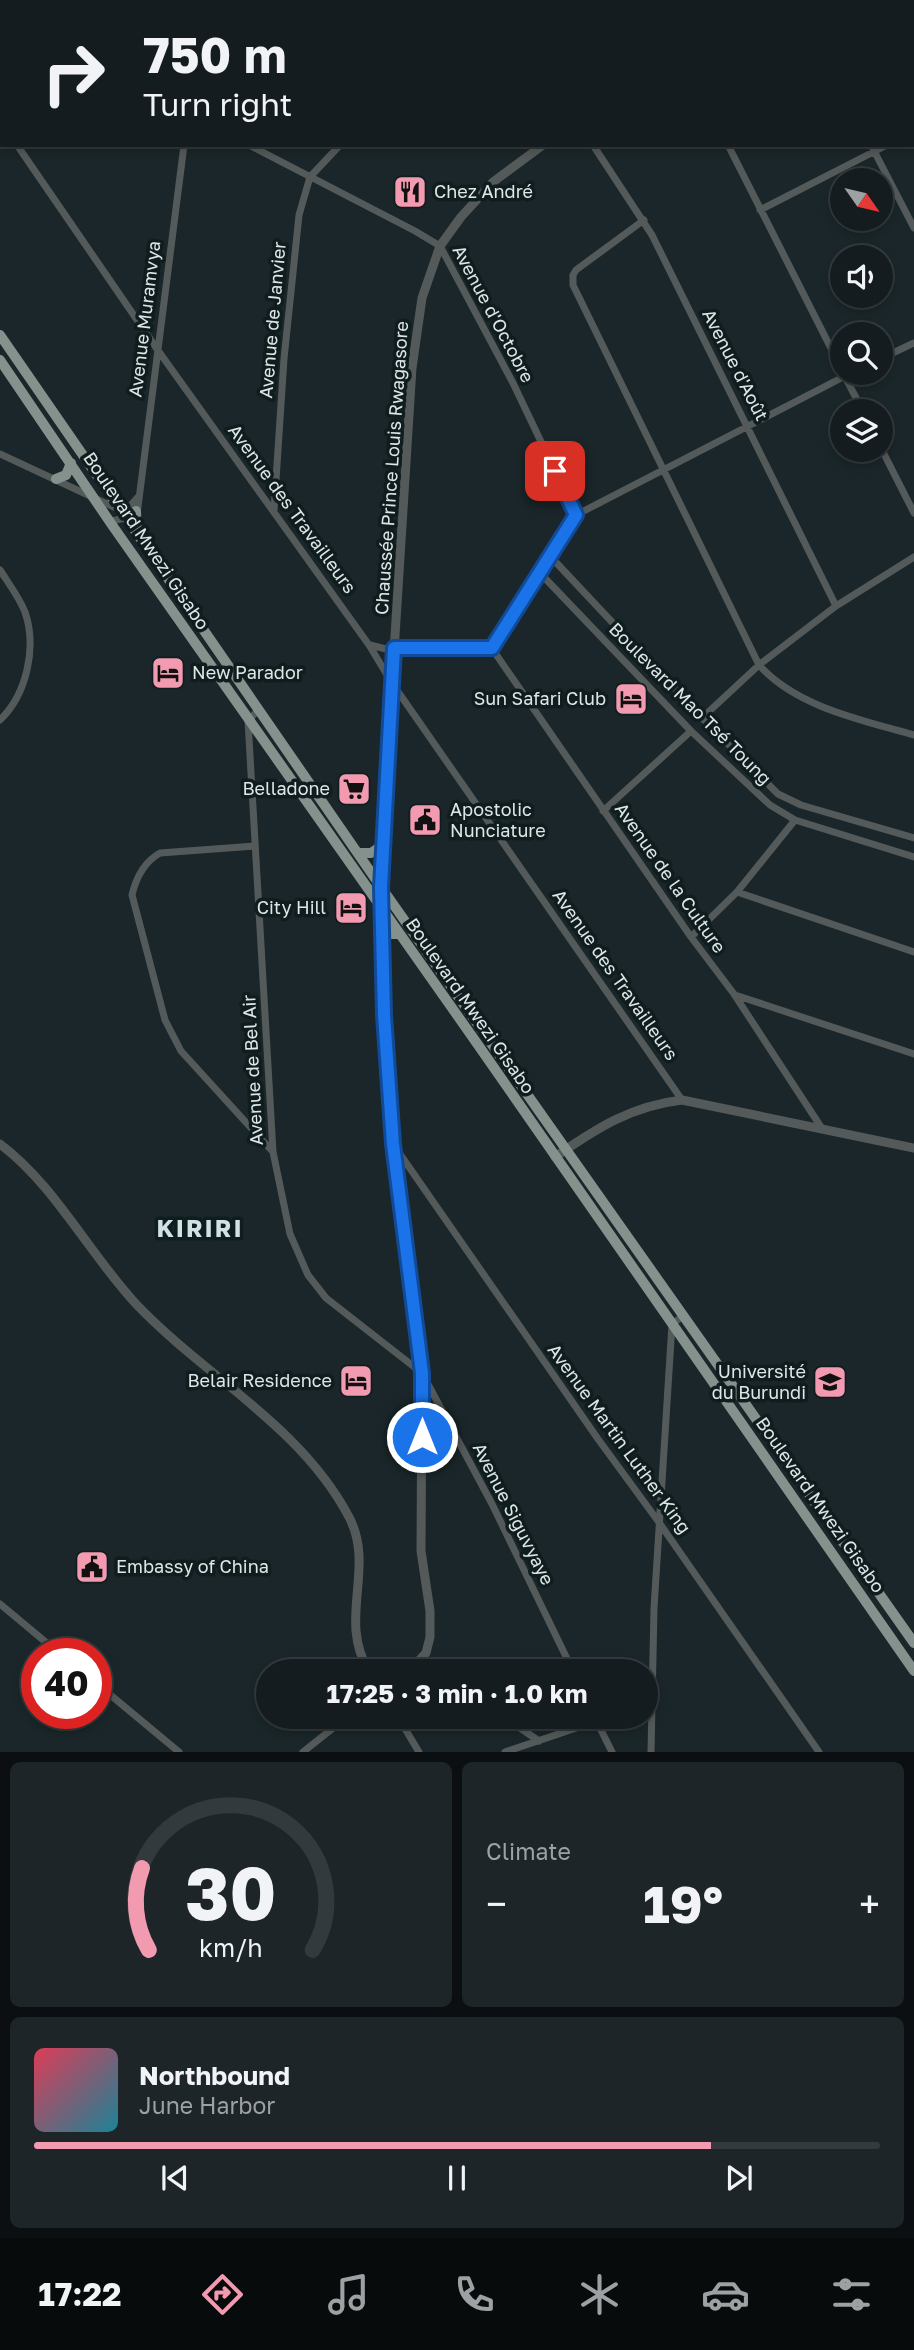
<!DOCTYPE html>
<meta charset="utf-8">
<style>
:root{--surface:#141c1f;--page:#1d2528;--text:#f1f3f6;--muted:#9da1a4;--line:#333a3d;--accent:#f29ab0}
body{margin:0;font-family:"Golos Text",sans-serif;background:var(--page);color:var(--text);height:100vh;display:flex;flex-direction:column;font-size:26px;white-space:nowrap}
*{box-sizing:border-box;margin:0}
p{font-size:23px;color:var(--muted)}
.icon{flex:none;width:38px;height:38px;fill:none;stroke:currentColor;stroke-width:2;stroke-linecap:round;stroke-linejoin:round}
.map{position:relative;height:1752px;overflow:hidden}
.drawer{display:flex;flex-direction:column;gap:10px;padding:10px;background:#0b0f11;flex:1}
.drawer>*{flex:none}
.hud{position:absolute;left:0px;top:0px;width:915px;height:147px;box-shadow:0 4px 10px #0003,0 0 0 2px var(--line);background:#141c1f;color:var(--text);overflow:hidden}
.needle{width:46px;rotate:124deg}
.controls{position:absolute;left:830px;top:168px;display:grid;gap:14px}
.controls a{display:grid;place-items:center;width:63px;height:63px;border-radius:50%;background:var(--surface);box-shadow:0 4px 10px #0003,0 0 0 2px var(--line);font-size:35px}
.speed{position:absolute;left:21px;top:1638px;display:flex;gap:14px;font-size:35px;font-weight:700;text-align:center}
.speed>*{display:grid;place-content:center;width:91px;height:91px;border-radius:50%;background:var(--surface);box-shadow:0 4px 10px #0003,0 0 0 2px var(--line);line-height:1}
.speed .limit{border:10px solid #d22;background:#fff;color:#111}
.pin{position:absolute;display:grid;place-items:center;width:60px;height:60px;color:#fff;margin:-30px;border-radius:14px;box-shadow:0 4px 10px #0006}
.me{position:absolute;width:77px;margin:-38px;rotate:0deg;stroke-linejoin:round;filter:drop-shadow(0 0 5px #0008)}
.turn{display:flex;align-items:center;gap:24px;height:147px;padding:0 28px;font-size:32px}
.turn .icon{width:91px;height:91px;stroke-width:2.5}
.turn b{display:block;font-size:49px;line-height:60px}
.big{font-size:52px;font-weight:700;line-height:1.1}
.drawer .tile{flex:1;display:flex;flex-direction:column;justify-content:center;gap:10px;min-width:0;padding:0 24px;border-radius:10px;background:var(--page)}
.drawer .dial{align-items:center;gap:0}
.dial svg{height:182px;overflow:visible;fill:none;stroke:var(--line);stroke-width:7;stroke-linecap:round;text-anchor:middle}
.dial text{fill:var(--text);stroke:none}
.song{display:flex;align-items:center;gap:21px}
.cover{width:84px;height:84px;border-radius:10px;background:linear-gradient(135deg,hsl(350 70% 55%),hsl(190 70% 35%))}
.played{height:7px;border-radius:4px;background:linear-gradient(90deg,var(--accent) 80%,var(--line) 80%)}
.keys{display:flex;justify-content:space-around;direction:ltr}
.heat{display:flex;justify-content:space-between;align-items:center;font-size:38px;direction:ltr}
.drawer .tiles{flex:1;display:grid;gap:10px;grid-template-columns:1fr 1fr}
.tile:last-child{grid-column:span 2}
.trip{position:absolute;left:256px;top:1659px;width:402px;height:70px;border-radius:35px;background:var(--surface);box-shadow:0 4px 10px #0003,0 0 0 2px var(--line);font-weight:700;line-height:70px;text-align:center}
.tabs{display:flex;height:112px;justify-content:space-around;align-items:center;background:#080b0c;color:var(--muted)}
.tabs .icon{width:49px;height:49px}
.tabs .selected{color:var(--accent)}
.tabs b{font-size:32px;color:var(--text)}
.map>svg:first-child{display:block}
</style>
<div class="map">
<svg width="914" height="1752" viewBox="0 0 914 1752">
<rect width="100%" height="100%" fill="#1a2629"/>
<path fill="#1f3f23" d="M292 0H483L481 2Z"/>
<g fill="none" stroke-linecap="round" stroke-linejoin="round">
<path stroke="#545a59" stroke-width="7" d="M288 0 290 2
M643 0 644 2
M909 0 910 2
M204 2V0
M486 2 488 0
M914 8V9
M0 18 2 19
M0 121 2 123
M914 133V132
M17 145 157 349 369 645 392 683 682 1100
M249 145 415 231 440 246 513 383 576 515
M593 145 652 235 836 606
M728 145 842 370
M871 145 914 228
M760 210 887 145
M644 220 576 270 573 275V285L759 665C796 707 862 720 914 735
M880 359 914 343
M843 373 863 411
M880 446 914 513
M0 454 120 510 130 506 138 497
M274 510 284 359 299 215 310 177 340 145
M576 515 851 373
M109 522 131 516 138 507 184 145
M550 556 702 718 778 794 801 805 914 838
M0 570C9 584 19 597 25 612 37 647 27 694 0 720
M540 573 691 731 770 805 795 820 914 857
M370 645 386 649 491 647 576 515
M491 647 691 937 734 994 821 1127
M258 710 248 721 273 1152 290 1234 308 1275 326 1298 422 1373 492 1504 573 1671
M702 718 759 665 836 606 914 557
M603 811 691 731
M255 846 160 853C144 862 136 878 132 895L165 1020 181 1051 273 1152
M737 892 914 952
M691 937 737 892 795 820
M735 995 914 1054
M393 1144 598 1439 658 1521 819 1752
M0 1604 60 1654
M96 1683 179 1752
M398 1717 419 1752
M504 1717 539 1741
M595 1718 612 1752
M452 1720 459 1717
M303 1752 347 1717
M505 1752 597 1721
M651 1752 654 1608 672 1324 683 1316"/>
<path stroke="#545a59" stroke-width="9" d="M822 2 825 0
M0 1144C54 1184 90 1255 137 1305 206 1377 301 1426 349 1517 376 1568 337 1620 369 1671
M555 1157C597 1128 631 1106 682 1100L914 1148
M409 1671 426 1653 430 1637V1611L421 1551 422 1373 393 1144 385 1015 381 910 392 683 412 368 422 298 440 246 461 217 493 182 543 145"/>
<path stroke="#84918d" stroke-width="10" d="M0 335 381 887 914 1643
M0 360 112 525 476 1042 914 1671
M56 479 66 475 71 463
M136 511 137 534
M358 853H371L384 844
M382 938 390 934H398"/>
</g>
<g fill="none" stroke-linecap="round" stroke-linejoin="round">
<defs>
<path id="route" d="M422 1437V1373L393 1144 384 1015 381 887 394 648H492L576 515 555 471"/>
</defs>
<use href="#route" stroke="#114b97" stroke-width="18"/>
<use href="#route" stroke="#1a73e8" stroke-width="12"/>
</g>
<defs>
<symbol id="restaurant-square" viewBox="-11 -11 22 22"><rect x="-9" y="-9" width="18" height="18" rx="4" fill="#f29ab0" stroke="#101d1f"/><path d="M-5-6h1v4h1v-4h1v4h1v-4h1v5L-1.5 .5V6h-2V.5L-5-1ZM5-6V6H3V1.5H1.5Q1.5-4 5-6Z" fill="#111"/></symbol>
<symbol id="hotel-square" viewBox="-11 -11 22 22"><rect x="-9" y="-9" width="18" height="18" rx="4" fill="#f29ab0" stroke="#101d1f"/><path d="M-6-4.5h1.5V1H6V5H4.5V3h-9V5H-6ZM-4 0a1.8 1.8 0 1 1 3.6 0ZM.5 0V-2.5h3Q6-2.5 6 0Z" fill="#111"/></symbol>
<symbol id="supermarket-square" viewBox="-11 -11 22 22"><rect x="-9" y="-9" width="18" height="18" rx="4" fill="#f29ab0" stroke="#101d1f"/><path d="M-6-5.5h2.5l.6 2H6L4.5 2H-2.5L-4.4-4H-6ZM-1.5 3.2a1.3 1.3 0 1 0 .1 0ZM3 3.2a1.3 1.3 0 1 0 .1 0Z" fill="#111"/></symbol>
<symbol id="civic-square" viewBox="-11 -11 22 22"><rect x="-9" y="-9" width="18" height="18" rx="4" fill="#f29ab0" stroke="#101d1f"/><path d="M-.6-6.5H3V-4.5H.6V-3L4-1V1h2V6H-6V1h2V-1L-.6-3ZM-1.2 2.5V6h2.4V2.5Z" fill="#111"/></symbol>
<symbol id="university-square" viewBox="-11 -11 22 22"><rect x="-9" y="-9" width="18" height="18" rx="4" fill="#f29ab0" stroke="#101d1f"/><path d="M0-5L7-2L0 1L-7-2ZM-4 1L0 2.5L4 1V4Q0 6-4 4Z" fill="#111"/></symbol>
</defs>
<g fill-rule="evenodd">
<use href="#restaurant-square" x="391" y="173" width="38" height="38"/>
<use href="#hotel-square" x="149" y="654" width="38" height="38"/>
<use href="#hotel-square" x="612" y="680" width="38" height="38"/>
<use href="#supermarket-square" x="335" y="770" width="38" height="38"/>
<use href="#civic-square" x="406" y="801" width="38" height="38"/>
<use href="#hotel-square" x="332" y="889" width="38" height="38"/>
<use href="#hotel-square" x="337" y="1362" width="38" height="38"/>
<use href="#university-square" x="811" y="1363" width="38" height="38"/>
<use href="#civic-square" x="73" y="1548" width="38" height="38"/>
</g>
<g text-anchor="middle" stroke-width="7" stroke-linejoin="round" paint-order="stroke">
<g font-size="18" fill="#dee6e7" stroke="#101d1f" text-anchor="end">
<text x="434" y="198" text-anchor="start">Chez André</text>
<text x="192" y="679" text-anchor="start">New Parador</text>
<text x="606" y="705">Sun Safari Club</text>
<text x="330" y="795">Belladone</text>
<text x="450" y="816" text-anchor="start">Apostolic<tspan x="450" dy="21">Nunciature</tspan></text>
<text x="326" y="914">City Hill</text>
<text x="806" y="1378">Université<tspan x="806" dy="21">du Burundi</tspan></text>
<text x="332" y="1387">Belair Residence</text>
<text x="116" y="1573" text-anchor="start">Embassy of China</text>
</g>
<g font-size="18" fill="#dee6e7" stroke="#101d1f">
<text transform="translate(493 314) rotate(62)" y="6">Avenue d'Octobre</text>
<text transform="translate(145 319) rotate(-83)" y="6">Avenue Muramvya</text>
<text transform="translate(273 320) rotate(-85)" y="6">Avenue de Janvier</text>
<text transform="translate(735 365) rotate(63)" y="6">Avenue d'Août</text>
<text transform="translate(392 468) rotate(-86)" y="6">Chaussée Prince Louis Rwagasore</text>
<text transform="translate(292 509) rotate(54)" y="6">Avenue des Travailleurs</text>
<text transform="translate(146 541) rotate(56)" y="6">Boulevard Mwezi Gisabo</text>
<text transform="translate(690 704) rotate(45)" y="6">Boulevard Mao Tsé Toung</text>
<text transform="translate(670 878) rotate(55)" y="6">Avenue de la Culture</text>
<text transform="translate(615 975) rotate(55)" y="6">Avenue des Travailleurs</text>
<text transform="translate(470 1006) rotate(55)" y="6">Boulevard Mwezi Gisabo</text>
<text transform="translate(253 1070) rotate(-93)" y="6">Avenue de Bel Air</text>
<text transform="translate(619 1439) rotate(54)" y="6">Avenue Martin Luther King</text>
<text transform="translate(820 1505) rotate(55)" y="6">Boulevard Mwezi Gisabo</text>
<text transform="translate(513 1514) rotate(63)" y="6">Avenue Siguvyaye</text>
</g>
<g font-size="24" font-weight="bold" letter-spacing="2" fill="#d1e2e5" stroke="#101d1f">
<text x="200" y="1237">KIRIRI</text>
</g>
</g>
</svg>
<div class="controls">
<a><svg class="needle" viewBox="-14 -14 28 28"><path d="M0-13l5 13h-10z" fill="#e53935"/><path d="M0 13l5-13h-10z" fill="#9da1a4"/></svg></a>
<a><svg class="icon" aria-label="sound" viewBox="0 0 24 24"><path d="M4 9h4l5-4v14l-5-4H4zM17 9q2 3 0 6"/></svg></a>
<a><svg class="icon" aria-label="search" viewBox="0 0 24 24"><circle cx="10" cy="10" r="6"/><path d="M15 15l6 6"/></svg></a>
<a><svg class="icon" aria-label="layers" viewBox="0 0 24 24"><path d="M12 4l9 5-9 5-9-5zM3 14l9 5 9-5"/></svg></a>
</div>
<div class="speed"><div class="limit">40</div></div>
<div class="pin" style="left:555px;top:471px;background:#d93025"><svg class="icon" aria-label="arrive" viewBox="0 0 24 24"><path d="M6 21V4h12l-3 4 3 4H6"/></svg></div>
<svg class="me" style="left:422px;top:1437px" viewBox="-20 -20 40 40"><circle r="17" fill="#1a73e8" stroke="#fff" stroke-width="3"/><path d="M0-11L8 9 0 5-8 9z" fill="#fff"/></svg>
<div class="trip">17:25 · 3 min · 1.0 km</div>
<div class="hud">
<div class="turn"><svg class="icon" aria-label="right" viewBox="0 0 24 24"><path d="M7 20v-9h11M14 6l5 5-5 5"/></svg><div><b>750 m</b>Turn right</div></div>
</div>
</div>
<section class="drawer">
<div class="tiles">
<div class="tile dial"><svg viewBox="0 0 100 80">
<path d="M14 69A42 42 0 1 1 86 69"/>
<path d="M14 69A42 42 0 0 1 11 33" stroke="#f29ab0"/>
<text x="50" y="56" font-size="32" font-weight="700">30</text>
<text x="50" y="72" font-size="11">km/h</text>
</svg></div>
<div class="tile"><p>Climate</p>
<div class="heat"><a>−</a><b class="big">19°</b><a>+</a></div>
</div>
<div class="tile">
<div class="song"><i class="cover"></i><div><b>Northbound</b><p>June Harbor</p></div></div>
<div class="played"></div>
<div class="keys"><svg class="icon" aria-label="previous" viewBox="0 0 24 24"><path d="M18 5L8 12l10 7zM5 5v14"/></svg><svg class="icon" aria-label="pause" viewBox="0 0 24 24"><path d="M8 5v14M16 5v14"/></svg><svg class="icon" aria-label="next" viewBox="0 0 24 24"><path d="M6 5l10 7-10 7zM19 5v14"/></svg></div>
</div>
</div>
</section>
<nav class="tabs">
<b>17:22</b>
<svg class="icon selected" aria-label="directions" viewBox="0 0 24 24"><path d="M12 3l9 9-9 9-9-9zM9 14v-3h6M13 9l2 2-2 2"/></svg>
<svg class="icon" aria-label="music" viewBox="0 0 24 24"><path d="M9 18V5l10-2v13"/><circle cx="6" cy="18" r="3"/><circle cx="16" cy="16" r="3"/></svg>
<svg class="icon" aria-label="phone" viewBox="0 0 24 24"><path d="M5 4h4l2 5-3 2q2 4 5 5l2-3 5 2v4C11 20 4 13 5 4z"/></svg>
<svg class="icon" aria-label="climate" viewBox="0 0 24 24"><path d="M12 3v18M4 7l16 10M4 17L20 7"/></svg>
<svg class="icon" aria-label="car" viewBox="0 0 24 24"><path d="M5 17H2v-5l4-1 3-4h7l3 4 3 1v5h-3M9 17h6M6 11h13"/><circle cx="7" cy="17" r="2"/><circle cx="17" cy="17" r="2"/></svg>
<svg class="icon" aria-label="filters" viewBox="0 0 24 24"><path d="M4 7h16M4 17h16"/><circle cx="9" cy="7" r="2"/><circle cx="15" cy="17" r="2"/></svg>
</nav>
